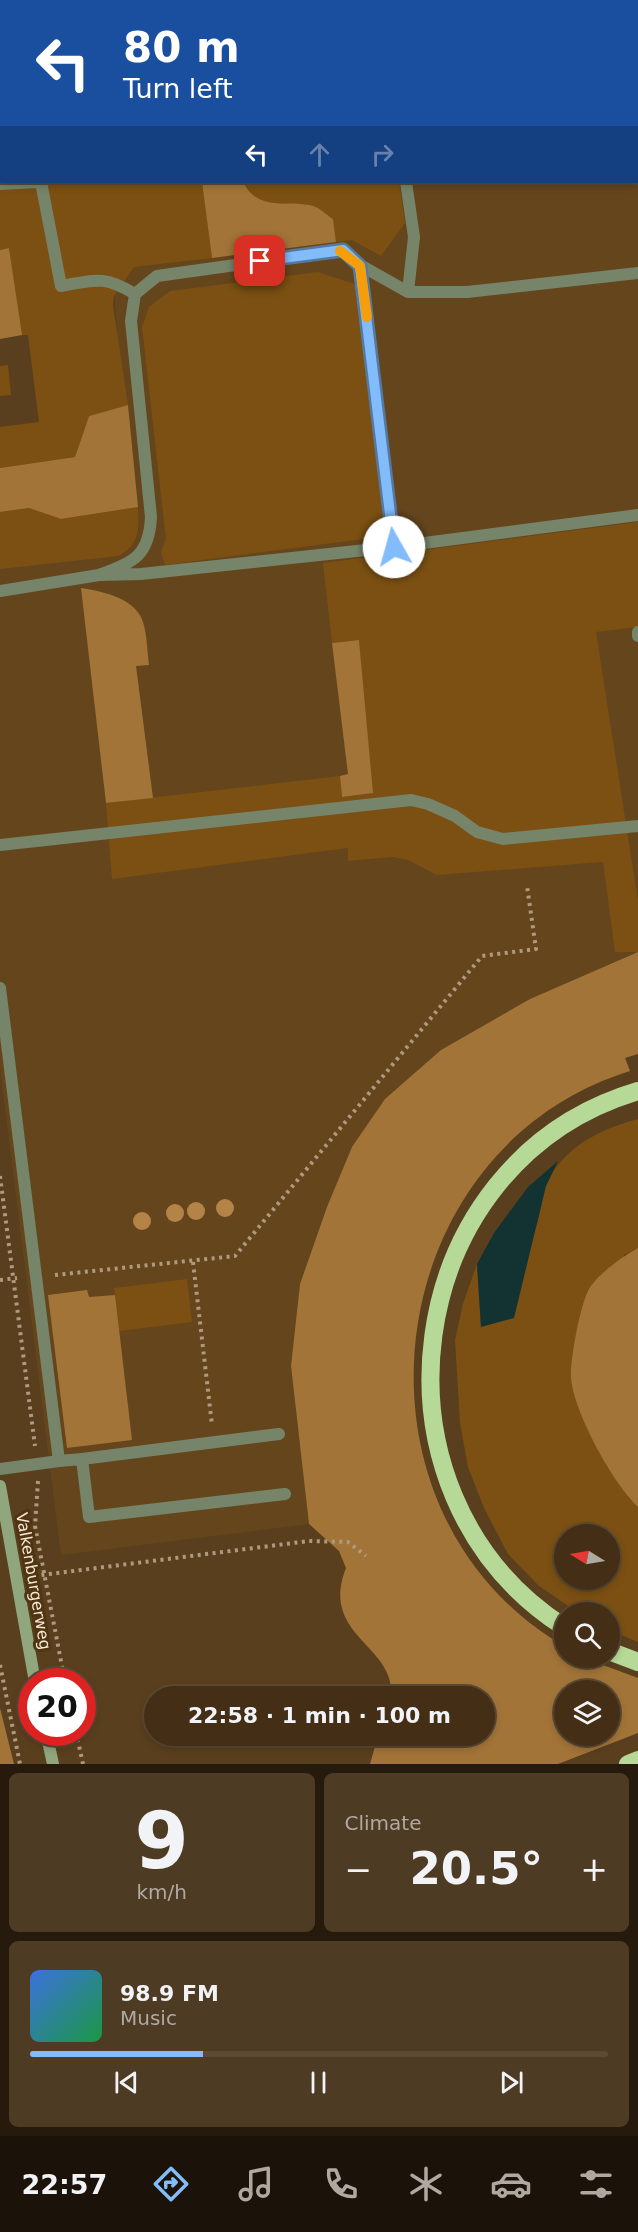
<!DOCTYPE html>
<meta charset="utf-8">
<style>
:root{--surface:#442f16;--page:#4e3b23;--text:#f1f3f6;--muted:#afa9a1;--line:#5c4a35;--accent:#82bcfa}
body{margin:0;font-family:"DejaVu Sans",sans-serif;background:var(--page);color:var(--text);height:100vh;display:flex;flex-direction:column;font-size:22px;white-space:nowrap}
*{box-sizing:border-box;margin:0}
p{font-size:20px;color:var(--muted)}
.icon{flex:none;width:33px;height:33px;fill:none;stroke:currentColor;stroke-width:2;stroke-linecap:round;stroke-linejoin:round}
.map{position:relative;height:1764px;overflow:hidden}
.panel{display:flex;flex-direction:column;gap:9px;padding:9px;background:#251a0c;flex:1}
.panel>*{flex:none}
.hud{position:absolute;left:0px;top:0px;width:639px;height:183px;box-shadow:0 3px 9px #0003,0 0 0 2px var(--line);background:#1a4fa0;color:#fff;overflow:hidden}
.needle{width:39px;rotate:281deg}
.controls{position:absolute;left:554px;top:1524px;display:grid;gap:12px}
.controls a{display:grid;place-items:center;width:66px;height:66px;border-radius:50%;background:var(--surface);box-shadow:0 3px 9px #0003,0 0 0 2px var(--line);font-size:30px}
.speed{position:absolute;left:18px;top:1668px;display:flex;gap:12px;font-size:30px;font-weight:700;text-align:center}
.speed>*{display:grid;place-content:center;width:78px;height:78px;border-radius:50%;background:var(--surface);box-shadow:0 3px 9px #0003,0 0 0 2px var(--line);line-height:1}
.speed .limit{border:9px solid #d22;background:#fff;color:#111}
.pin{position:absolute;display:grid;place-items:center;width:51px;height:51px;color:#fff;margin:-26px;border-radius:12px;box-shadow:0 3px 9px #0006}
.me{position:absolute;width:66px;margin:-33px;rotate:353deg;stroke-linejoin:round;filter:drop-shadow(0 0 4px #0008)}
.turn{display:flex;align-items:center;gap:21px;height:126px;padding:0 24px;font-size:27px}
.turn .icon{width:78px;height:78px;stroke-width:2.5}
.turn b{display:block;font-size:42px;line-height:51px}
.lanes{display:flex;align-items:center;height:57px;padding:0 24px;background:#0003;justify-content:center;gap:30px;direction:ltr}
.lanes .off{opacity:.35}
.big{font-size:45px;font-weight:700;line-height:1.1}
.panel .card{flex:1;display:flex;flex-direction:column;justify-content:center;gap:9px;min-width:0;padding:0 21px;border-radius:9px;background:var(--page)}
.panel .dial{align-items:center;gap:0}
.dial b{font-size:78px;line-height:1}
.song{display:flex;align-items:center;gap:18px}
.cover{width:72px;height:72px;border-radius:9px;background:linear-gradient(135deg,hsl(220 70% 55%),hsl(140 70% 35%))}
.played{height:6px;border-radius:3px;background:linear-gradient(90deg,var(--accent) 30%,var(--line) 30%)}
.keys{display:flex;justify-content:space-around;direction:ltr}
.heat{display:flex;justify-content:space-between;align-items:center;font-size:33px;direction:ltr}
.panel .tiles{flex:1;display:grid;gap:9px;grid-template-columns:1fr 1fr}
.card:last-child{grid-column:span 2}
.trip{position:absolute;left:144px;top:1686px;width:351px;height:60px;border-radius:30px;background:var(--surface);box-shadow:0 3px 9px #0003,0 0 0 2px var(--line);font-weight:700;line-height:60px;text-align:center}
.dock{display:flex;height:96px;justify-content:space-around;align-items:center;background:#1b1309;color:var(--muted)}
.dock .icon{width:42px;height:42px}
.dock .current{color:var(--accent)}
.dock b{font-size:27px;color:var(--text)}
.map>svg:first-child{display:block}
</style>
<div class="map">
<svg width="638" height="1764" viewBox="0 0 638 1764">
<rect width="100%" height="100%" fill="#5a3f1e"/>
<path fill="#65451c" d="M165 0H638V952L530 999 441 1050 327 1207 300 1284 291 1366 309 1524 61 1555 0 1067V567L130 542 112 255 127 182H638V2Z"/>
<path fill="#7b5012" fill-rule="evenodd" d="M0 0 25 1 2 2V182H202L212 258 134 267 114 296 113 305 128 405 89 416 75 457 0 468V427L39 422 28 335H21L9 248 0 250Z
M35 0H238V1H34Z
M420 0H623L420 2Z
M243 182H399L405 223 381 256 352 240 336 242 333 219C327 215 320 208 313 207 287 199 258 213 243 182Z
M318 272 358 285 386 536 165 565 161 552 166 539 142 327 149 307 170 291Z
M8 365 11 395 0 396V366Z
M138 507C139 529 140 545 118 556L0 569V512L29 508 61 519Z
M638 522V627L596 632 638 901V952H615L603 862 437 875 408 860 393 857 348 861V848L112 879 106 803 340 776 342 797 372 793 359 640 332 643 323 563Z
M638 1119V1248L624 1255 628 1497 638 1507V1642L609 1630V1612H577L539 1586 508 1554 484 1508 468 1467 460 1423 455 1340 463 1304 477 1264 481 1326C498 1296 519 1266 533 1235 540 1220 541 1202 546 1186 561 1148 600 1129 638 1119ZM564 1534H609V1580H564Z
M187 1279 192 1322 119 1331 114 1288Z"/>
<path fill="#a27438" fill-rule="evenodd" d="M202 182H243C259 213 287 199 313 206 320 208 327 215 333 219L336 242 212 258Z
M9 248 22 335 0 339V250Z
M128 405 138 507 61 519 29 508 0 512V468L75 457 89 416Z
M81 588C100 591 131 597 141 617 147 629 147 651 149 665L136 666 153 798 106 803Z
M359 640 373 793 342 797 340 776 348 774 332 643Z
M638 952V1054L625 1058 630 1071C376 1150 335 1512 564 1646V1658H584L638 1678V1733L558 1764H370L378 1736H484V1696H391C396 1645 319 1636 346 1568L339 1551 309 1524 291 1366 300 1284 327 1207 352 1147 385 1099 441 1050 530 999ZM609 1690V1736H564V1690Z
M638 1248V1507C613 1483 574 1413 571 1378 570 1360 580 1305 589 1289 597 1275 624 1255 638 1248Z
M87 1290 89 1297 115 1295 132 1440 67 1448 48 1295Z
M0 1708 14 1764H0Z"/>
<path fill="#133332" d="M558 1161 546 1186 514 1318 481 1327 477 1264 494 1233 528 1187Z"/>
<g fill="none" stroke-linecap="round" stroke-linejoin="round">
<path stroke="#af9a81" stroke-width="4" stroke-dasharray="3 4.5" stroke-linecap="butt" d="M0 1176 35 1446
M193 1262 212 1425
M55 1275 235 1256 482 956 536 949 527 886
M0 1280 17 1278
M38 1481 35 1526 65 1682
M34 1576 309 1541 348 1542 366 1556
M0 1665 20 1764
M76 1732 83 1764"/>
<path stroke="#76856a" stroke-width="12" d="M381 0V2
M41 182 61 286C95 280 104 275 135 294
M406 182 414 237 408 292
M0 184 37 182
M360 265 394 547
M99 575C133 562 149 557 151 517L131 321 135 294 157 276 343 250 360 265 408 292H467L638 273
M0 591 99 575 141 574 394 547 638 515
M638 632V636
M0 845 411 800 428 804 455 816 477 832 503 839 638 826
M0 988 59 1461 82 1459 89 1517 285 1494
M82 1459 279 1434
M0 1469 59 1461"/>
<path stroke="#90a77d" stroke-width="12" d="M0 1486 35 1682
M46 1732 53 1764"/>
<path stroke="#b7d997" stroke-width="18" d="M564 1627C356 1493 399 1162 638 1091
M609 1651 638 1662
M628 1764 638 1760"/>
</g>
<g fill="#b48347">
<circle cx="225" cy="1208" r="9"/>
<circle cx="196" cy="1211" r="9"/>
<circle cx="175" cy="1213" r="9"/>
<circle cx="142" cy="1221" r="9"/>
</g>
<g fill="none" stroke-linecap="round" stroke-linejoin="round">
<defs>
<path id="route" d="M260 261 343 250 360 266 394 547"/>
</defs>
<use href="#route" stroke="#547aa2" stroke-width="15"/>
<use href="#route" stroke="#82bcfa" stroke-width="10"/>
<path stroke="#f59e0b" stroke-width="10" d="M340 251 360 266 367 317"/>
</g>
<g text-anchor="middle" stroke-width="6" stroke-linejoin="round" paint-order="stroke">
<g font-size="16" fill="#f7e7d4" stroke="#4f3512">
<text transform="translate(34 1581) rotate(80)" y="6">Valkenburgerweg</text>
</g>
</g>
</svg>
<div class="controls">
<a><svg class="needle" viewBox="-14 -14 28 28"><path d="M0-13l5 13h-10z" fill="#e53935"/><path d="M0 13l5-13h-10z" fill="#afa9a1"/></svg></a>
<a><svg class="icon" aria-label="search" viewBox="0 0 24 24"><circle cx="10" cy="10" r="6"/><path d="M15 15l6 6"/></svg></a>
<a><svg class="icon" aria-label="layers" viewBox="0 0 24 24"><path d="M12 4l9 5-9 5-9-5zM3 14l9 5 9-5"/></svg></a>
</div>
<div class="speed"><div class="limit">20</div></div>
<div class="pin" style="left:260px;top:261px;background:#d93025"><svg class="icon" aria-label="arrive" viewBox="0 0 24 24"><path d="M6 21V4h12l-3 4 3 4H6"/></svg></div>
<svg class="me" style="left:394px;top:547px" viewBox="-20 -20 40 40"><circle r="19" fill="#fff"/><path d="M0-13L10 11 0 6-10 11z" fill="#82bcfa"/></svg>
<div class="trip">22:58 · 1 min · 100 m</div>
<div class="hud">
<div class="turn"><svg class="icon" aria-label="left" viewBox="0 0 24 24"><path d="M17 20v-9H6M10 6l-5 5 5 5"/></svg><div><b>80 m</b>Turn left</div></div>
<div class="lanes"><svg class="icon" aria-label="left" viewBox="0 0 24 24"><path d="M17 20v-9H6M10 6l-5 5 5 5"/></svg><svg class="icon off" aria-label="ahead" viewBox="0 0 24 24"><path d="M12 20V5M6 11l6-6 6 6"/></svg><svg class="icon off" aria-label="right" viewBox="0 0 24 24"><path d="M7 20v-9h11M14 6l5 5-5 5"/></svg></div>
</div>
</div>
<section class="panel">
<div class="tiles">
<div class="card dial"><b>9</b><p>km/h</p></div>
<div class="card"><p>Climate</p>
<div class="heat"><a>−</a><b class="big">20.5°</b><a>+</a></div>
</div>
<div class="card">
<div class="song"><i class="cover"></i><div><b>98.9 FM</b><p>Music</p></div></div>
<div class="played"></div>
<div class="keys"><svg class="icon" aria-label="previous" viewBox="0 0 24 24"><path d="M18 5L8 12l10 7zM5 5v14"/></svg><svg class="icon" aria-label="pause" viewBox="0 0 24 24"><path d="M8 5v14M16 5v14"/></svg><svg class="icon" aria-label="next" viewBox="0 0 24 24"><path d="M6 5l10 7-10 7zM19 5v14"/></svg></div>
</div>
</div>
</section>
<nav class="dock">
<b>22:57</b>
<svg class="icon current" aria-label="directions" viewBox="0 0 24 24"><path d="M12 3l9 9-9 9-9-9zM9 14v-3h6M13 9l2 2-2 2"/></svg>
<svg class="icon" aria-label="music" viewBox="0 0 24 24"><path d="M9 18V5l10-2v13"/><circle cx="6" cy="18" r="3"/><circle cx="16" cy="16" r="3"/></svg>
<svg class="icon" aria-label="phone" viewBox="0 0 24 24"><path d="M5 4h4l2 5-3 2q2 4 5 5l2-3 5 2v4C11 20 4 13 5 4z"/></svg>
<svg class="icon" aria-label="climate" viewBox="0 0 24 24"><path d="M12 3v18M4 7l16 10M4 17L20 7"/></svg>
<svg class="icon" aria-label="car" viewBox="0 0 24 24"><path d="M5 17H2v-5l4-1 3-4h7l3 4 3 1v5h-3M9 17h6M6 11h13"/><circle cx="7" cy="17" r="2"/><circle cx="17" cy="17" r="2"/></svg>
<svg class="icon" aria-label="filters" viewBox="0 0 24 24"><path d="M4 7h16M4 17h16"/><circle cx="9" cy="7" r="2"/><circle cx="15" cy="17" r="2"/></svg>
</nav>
